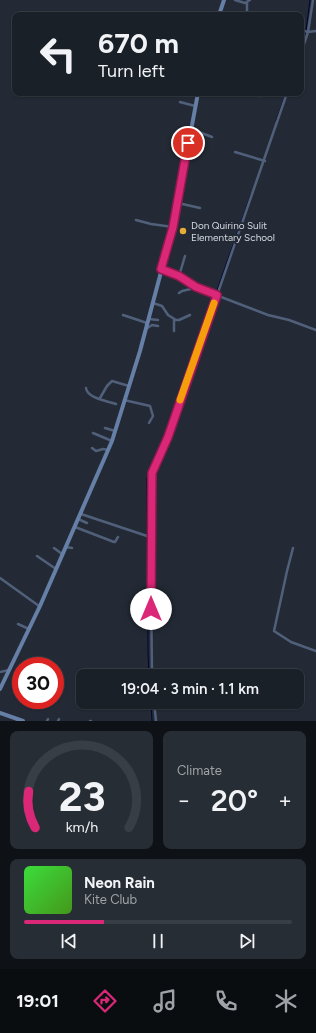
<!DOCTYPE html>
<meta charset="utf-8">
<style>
:root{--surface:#1a2028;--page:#272d34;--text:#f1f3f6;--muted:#9fa3a8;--line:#383e45;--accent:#db2777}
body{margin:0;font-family:Figtree,sans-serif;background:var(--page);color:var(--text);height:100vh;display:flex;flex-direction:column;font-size:15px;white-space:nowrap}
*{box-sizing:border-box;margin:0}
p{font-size:13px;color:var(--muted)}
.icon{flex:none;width:22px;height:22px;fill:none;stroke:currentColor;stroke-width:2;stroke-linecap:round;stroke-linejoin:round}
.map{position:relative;height:721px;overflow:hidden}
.drawer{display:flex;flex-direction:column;gap:10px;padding:10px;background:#0e1216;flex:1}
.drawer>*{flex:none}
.guide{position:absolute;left:12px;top:12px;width:292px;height:84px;border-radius:8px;box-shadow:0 1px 3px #0004,0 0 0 1px var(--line);background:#1a2028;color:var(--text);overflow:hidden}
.speed{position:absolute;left:12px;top:657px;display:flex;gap:8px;font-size:20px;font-weight:700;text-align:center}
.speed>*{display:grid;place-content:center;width:52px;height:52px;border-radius:50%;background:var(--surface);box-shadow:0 1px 3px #0004,0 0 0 1px var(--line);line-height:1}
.speed .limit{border:6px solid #d22;background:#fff;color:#111}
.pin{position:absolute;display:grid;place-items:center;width:34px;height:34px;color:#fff;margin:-17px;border:2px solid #fff;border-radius:50%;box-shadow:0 1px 4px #0007}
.me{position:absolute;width:44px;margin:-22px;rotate:0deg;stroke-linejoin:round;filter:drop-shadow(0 0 3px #0008)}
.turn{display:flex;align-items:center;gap:14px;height:84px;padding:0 20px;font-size:18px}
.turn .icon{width:52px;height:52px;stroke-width:2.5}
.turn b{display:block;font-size:28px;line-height:34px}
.big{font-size:30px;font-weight:600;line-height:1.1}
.drawer .card{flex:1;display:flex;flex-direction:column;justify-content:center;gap:6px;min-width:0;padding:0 14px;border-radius:8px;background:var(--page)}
.drawer .dial{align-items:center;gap:0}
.dial svg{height:104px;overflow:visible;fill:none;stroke:var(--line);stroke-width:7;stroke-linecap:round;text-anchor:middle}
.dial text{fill:var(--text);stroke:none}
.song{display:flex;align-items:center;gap:12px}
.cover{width:48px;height:48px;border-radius:6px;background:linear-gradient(135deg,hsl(120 70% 55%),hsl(100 70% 35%))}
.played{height:4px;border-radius:2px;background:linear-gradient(90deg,var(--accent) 30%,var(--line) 30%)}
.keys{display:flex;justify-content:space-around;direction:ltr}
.heat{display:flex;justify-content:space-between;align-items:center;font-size:22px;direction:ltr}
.drawer .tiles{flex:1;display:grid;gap:10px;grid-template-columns:1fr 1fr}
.card:last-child{grid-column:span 2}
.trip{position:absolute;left:76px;top:669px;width:228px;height:40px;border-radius:8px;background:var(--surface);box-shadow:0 1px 3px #0004,0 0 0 1px var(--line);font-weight:600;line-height:40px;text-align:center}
.tabs{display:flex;height:64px;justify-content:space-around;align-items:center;background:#0a0d10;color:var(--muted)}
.tabs .icon{width:28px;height:28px}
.tabs .active{color:var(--accent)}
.tabs b{font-size:18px;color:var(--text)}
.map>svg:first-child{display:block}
</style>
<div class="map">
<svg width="316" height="721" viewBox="0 0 316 721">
<rect width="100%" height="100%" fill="#232a35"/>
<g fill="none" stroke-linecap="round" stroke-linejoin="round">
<path stroke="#000639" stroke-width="1" d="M301 48 306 30 310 0
M276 121 286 93
M149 676 148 652 147 478 162 446 251 194
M151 702 152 721"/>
<path stroke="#51607a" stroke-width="2.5" d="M235 0 245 3 250 0
M247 3V13L249 15
M301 30 308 32 316 31
M301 53 308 32 313 0
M220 93H243L261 96
M180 102 195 106
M191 129 212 137
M235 152 265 161
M178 203 200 208
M136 220 151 224 173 227
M162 269 179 276 195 287 268 315 289 320 316 330
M179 276 185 256
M179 293 182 291 195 288V287
M153 303 162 306 168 315 176 320H179L190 315
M123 315 147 323
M149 319 158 320
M146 329 152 325 158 326
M174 331V319
M86 388C87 398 107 401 116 404
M100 398 107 386 112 381 129 386
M124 400 150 406 153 416 149 423
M105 428 115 431
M93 433 112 441
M92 448 96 451 103 449 108 450
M81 514 147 536
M78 519 87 523
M75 527 114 542H115L118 537
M66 547 72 548
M54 548 62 554
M293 548 287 571 274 631 291 642 316 651
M37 556 56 569
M0 578 39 606
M18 624 29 629
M0 672 9 670
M152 676 151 586 152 476 153 470 168 437 287 93
M154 702 156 721
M47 721 48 719
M58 721 59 719
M90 721H91"/>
<path stroke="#667fa7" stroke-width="4" d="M219 15 224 0
M0 689 40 606 112 441 140 351 173 227 198 93
M0 713 23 721"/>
</g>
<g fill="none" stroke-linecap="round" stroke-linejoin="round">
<defs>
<path id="route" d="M151 609 152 473 168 437 217 295 196 287 179 276 161 269 173 227 188 143"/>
</defs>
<use href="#route" stroke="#8e194d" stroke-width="10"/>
<use href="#route" stroke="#db2777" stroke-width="7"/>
<path stroke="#f59e0b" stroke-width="7" d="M180 400 214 303"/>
</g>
<circle fill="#e7ac37" stroke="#232a35" stroke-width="1.5" cx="183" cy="231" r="4"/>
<g text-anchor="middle" stroke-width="4" stroke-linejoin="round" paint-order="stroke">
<g font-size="10" fill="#d5dae2" stroke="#232a35" text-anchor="start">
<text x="191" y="229">Don Quirino Sulit<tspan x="191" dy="12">Elementary School</tspan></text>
</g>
</g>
</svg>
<div class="speed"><div class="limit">30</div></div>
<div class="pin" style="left:188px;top:143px;background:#d93025"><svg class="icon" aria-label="arrive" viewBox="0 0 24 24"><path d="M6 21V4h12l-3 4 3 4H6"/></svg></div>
<svg class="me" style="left:151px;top:609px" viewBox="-20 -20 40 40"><circle r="19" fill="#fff"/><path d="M0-13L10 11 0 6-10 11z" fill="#db2777"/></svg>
<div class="trip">19:04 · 3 min · 1.1 km</div>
<div class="guide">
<div class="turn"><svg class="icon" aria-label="left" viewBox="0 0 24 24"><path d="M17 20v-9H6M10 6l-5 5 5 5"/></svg><div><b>670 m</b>Turn left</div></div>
</div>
</div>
<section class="drawer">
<div class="tiles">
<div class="card dial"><svg viewBox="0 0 100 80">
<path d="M14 69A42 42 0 1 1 86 69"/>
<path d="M14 69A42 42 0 0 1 9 41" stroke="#db2777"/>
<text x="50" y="56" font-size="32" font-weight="700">23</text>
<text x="50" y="72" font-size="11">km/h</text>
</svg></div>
<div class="card"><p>Climate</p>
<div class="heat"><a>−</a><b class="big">20°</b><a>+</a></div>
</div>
<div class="card">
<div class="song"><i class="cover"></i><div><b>Neon Rain</b><p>Kite Club</p></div></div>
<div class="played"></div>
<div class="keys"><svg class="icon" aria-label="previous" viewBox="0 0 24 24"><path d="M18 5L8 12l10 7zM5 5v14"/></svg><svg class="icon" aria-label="pause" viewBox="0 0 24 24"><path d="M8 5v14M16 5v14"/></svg><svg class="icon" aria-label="next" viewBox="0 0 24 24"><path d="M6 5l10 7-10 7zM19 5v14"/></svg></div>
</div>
</div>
</section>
<nav class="tabs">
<b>19:01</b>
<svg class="icon active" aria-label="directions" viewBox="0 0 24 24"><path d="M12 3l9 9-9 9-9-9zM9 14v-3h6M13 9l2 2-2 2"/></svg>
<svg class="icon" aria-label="music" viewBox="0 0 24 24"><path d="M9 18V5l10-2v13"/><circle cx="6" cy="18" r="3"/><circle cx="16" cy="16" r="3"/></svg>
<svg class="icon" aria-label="phone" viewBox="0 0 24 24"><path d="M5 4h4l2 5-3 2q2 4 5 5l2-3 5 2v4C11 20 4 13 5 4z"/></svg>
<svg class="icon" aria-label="climate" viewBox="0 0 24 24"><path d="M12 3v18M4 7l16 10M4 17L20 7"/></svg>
</nav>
